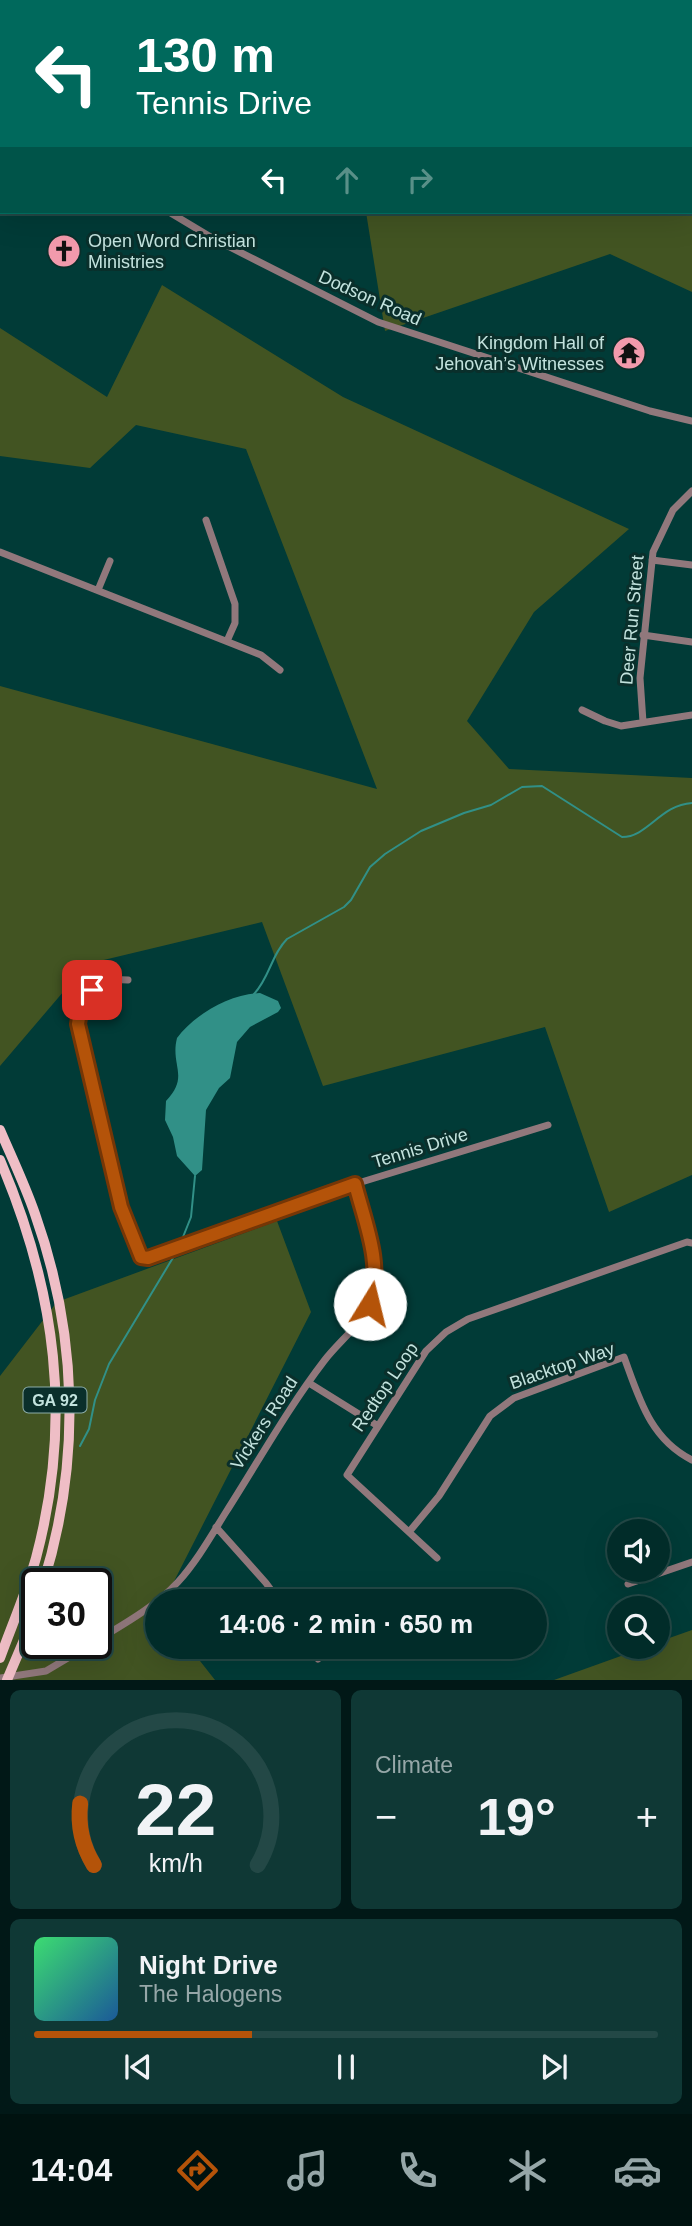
<!DOCTYPE html>
<meta charset="utf-8">
<style>
:root{--surface:#012c29;--page:#0f3835;--text:#f1f3f6;--muted:#96a7a8;--line:#234846;--accent:#b45309}
body{margin:0;font-family:Arial,sans-serif;background:var(--page);color:var(--text);height:100vh;display:flex;flex-direction:column;font-size:26px;white-space:nowrap}
*{box-sizing:border-box;margin:0}
p{font-size:23px;color:var(--muted)}
.icon{flex:none;width:38px;height:38px;fill:none;stroke:currentColor;stroke-width:2;stroke-linecap:round;stroke-linejoin:round}
.map{position:relative;height:1680px;overflow:hidden}
.panel{display:flex;flex-direction:column;gap:10px;padding:10px;background:#011817;flex:1}
.panel>*{flex:none}
.guide{position:absolute;left:0px;top:0px;width:693px;height:214px;box-shadow:0 7px 28px #0002,0 0 0 2px var(--line);background:#00695c;color:#fff;overflow:hidden}
.buttons{position:absolute;left:607px;top:1519px;display:grid;gap:14px}
.buttons a{display:grid;place-items:center;width:63px;height:63px;border-radius:50%;background:var(--surface);box-shadow:0 7px 28px #0002,0 0 0 2px var(--line);font-size:35px}
.speed{position:absolute;left:21px;top:1568px;display:flex;gap:14px;font-size:35px;font-weight:700;text-align:center}
.speed>*{display:grid;place-content:center;width:91px;height:91px;border-radius:50%;background:var(--surface);box-shadow:0 7px 28px #0002,0 0 0 2px var(--line);line-height:1}
.speed .limit{border:4px solid #111;border-radius:10px;background:#fff;color:#111}
.pin{position:absolute;display:grid;place-items:center;width:60px;height:60px;color:#fff;margin:-30px;border-radius:14px;box-shadow:0 4px 10px #0006}
.me{position:absolute;width:77px;margin:-38px;rotate:9deg;stroke-linejoin:round;filter:drop-shadow(0 0 5px #0008)}
.turn{display:flex;align-items:center;gap:24px;height:147px;padding:0 21px;font-size:32px}
.turn .icon{width:91px;height:91px;stroke-width:2.5}
.turn b{display:block;font-size:49px;line-height:60px}
.lanes{display:flex;align-items:center;height:66px;padding:0 21px;background:#0003;justify-content:center;gap:35px;direction:ltr}
.lanes .off{opacity:.35}
.big{font-size:52px;font-weight:800;line-height:1.1}
.panel .tile{flex:1;display:flex;flex-direction:column;justify-content:center;gap:10px;min-width:0;padding:0 24px;border-radius:10px;background:var(--page)}
.panel .dial{align-items:center;gap:0}
.dial svg{height:182px;overflow:visible;fill:none;stroke:var(--line);stroke-width:7;stroke-linecap:round;text-anchor:middle}
.dial text{fill:var(--text);stroke:none}
.song{display:flex;align-items:center;gap:21px}
.cover{width:84px;height:84px;border-radius:10px;background:linear-gradient(135deg,hsl(140 70% 55%),hsl(210 70% 35%))}
.played{height:7px;border-radius:4px;background:linear-gradient(90deg,var(--accent) 35%,var(--line) 35%)}
.keys{display:flex;justify-content:space-around;direction:ltr}
.heat{display:flex;justify-content:space-between;align-items:center;font-size:38px;direction:ltr}
.panel .tiles{flex:1;display:grid;gap:10px;grid-template-columns:1fr 1fr}
.tile:last-child{grid-column:span 2}
.trip{position:absolute;left:145px;top:1589px;width:402px;height:70px;border-radius:35px;background:var(--surface);box-shadow:0 7px 28px #0002,0 0 0 2px var(--line);font-weight:800;line-height:70px;text-align:center}
.tab-bar{display:flex;height:112px;justify-content:space-around;align-items:center;background:#001210;color:var(--muted)}
.tab-bar .icon{width:49px;height:49px}
.tab-bar .on{color:var(--accent)}
.tab-bar b{font-size:32px;color:var(--text)}
.map>svg:first-child{display:block}
</style>
<div class="map">
<svg width="692" height="1680" viewBox="0 0 692 1680">
<rect width="100%" height="100%" fill="#013b37"/>
<path fill="#425422" fill-rule="evenodd" d="M281 0H574L575 2H283Z
M692 210V292L610 254 385 331 366 212Z
M162 285 343 397 629 529 534 612 467 721 509 769 692 778V1175L609 1212 545 1027 323 1086 262 922 87 964 0 1066V686L377 789 246 449 136 425 90 468 0 456V328L107 397Z
M277 1221 311 1312 164 1601H158V1647H189L215 1680H0V1376L57 1302ZM37 1584H96V1643H37Z
M692 1630V1680H554L646 1647H658V1642Z"/>
<path fill="#319087" d="M260 993 278 1001 281 1008 278 1012 250 1027 237 1042 230 1078 219 1088 206 1110 202 1170 195 1176 177 1156 173 1137 165 1120 166 1101C190 1076 170 1066 177 1038 195 1014 230 994 260 993Z"/>
<g fill="none" stroke-linecap="round" stroke-linejoin="round">
<path stroke="#319087" stroke-width="2" d="M254 994C270 977 271 955 287 939L344 907 351 900 370 867 385 854 421 831 464 813 491 805 522 787 542 786 622 837C648 837 660 805 692 803
M181 1242 191 1217 195 1176
M80 1446 89 1429 95 1400 109 1364 177 1251"/>
<path stroke="#91787c" stroke-width="7" d="M610 0 611 2
M691 52H692
M0 119 2 120
M691 182H692
M169 212 214 239 378 322 650 411 692 421
M206 520 235 604V623L227 641
M0 552 261 655 280 670
M652 560 692 565
M98 590 110 561
M643 635 692 642
M582 710 605 721 621 726 692 715
M643 722 640 678 653 552 673 510 692 491
M128 980C100 977 79 995 78 1024L121 1207 139 1254 144 1258 206 1239 355 1184 548 1125
M309 1383 378 1426
M216 1527 266 1583 279 1601
M409 1532 439 1496 490 1416 514 1398 624 1357C639 1398 650 1439 692 1460
M437 1558 347 1475 426 1351 446 1332 468 1319 687 1242 692 1243
M628 1584 692 1562
M96 1641C124 1624 155 1607 178 1582 197 1561 211 1536 226 1512 258 1462 288 1408 324 1361 339 1341 365 1322 372 1298 383 1261 364 1220 355 1184
M310 1647 318 1659
M0 1678 46 1671 93 1643"/>
<path stroke="#efbec6" stroke-width="10" d="M0 2 1 0
M0 1130C12 1158 25 1185 35 1214 78 1335 81 1462 43 1584
M0 1160C56 1291 73 1419 36 1558 26 1593 12 1625 0 1658
M7 1680 27 1633 37 1603"/>
</g>
<g fill="none" stroke-linecap="round" stroke-linejoin="round">
<defs>
<path id="route" d="M92 990 81 1006 78 1024 121 1207 141 1257 148 1258 355 1184C365 1223 383 1264 370 1304"/>
</defs>
<use href="#route" stroke="#753606" stroke-width="18"/>
<use href="#route" stroke="#b45309" stroke-width="12"/>
</g>
<defs>
<symbol id="church-disc" viewBox="-11 -11 22 22"><circle r="9.5" fill="#f29aac" stroke="#0a2f2b"/><path d="M-1.2-6h2.4v3.5h3.3v2.4h-3.3V6h-2.4V-.1h-3.3v-2.4h3.3Z" fill="#111"/></symbol>
<symbol id="temple-disc" viewBox="-11 -11 22 22"><circle r="9.5" fill="#f29aac" stroke="#0a2f2b"/><path d="M0-6L5-2H3V0L6.5 2.5H4V6H1.5V3h-3V6H-4V2.5H-6.5L-3 0V-2H-5Z" fill="#111"/></symbol>
</defs>
<g fill-rule="evenodd">
<use href="#church-disc" x="45" y="232" width="38" height="38"/>
<use href="#temple-disc" x="610" y="334" width="38" height="38"/>
</g>
<g text-anchor="middle" stroke-width="6" stroke-linejoin="round" paint-order="stroke">
<rect fill="#0a2f2b" stroke="#8cada8" stroke-width="2" x="23.5" y="1387.5" width="63" height="25" rx="5"/>
<g font-size="16" font-weight="bold" fill="#c3e3de">
<text x="55" y="1406">GA 92</text>
</g>
<g font-size="18" fill="#c3e3de" stroke="#0a2f2b" text-anchor="start">
<text x="88" y="247">Open Word Christian<tspan x="88" dy="21">Ministries</tspan></text>
<text x="604" y="349" text-anchor="end">Kingdom Hall of<tspan x="604" dy="21">Jehovah’s Witnesses</tspan></text>
</g>
<g font-size="18" fill="#c3e3de" stroke="#0a2f2b">
<text transform="translate(370 298) rotate(24)" y="6">Dodson Road</text>
<text transform="translate(632 620) rotate(-85)" y="6">Deer Run Street</text>
<text transform="translate(420 1148) rotate(-17)" y="6">Tennis Drive</text>
<text transform="translate(562 1366) rotate(-19)" y="6">Blacktop Way</text>
<text transform="translate(385 1387) rotate(-56)" y="6">Redtop Loop</text>
<text transform="translate(264 1423) rotate(-57)" y="6">Vickers Road</text>
</g>
</g>
</svg>
<div class="buttons">
<a><svg class="icon" aria-label="sound" viewBox="0 0 24 24"><path d="M4 9h4l5-4v14l-5-4H4zM17 9q2 3 0 6"/></svg></a>
<a><svg class="icon" aria-label="search" viewBox="0 0 24 24"><circle cx="10" cy="10" r="6"/><path d="M15 15l6 6"/></svg></a>
</div>
<div class="speed"><div class="limit">30</div></div>
<div class="pin" style="left:92px;top:990px;background:#d93025"><svg class="icon" aria-label="arrive" viewBox="0 0 24 24"><path d="M6 21V4h12l-3 4 3 4H6"/></svg></div>
<svg class="me" style="left:370px;top:1304px" viewBox="-20 -20 40 40"><circle r="19" fill="#fff"/><path d="M0-13L10 11 0 6-10 11z" fill="#b45309"/></svg>
<div class="trip">14:06 · 2 min · 650 m</div>
<div class="guide">
<div class="turn"><svg class="icon" aria-label="left" viewBox="0 0 24 24"><path d="M17 20v-9H6M10 6l-5 5 5 5"/></svg><div><b>130 m</b>Tennis Drive</div></div>
<div class="lanes"><svg class="icon" aria-label="left" viewBox="0 0 24 24"><path d="M17 20v-9H6M10 6l-5 5 5 5"/></svg><svg class="icon off" aria-label="ahead" viewBox="0 0 24 24"><path d="M12 20V5M6 11l6-6 6 6"/></svg><svg class="icon off" aria-label="right" viewBox="0 0 24 24"><path d="M7 20v-9h11M14 6l5 5-5 5"/></svg></div>
</div>
</div>
<section class="panel">
<div class="tiles">
<div class="tile dial"><svg viewBox="0 0 100 80">
<path d="M14 69A42 42 0 1 1 86 69"/>
<path d="M14 69A42 42 0 0 1 8 42" stroke="#b45309"/>
<text x="50" y="56" font-size="32" font-weight="700">22</text>
<text x="50" y="72" font-size="11">km/h</text>
</svg></div>
<div class="tile"><p>Climate</p>
<div class="heat"><a>−</a><b class="big">19°</b><a>+</a></div>
</div>
<div class="tile">
<div class="song"><i class="cover"></i><div><b>Night Drive</b><p>The Halogens</p></div></div>
<div class="played"></div>
<div class="keys"><svg class="icon" aria-label="previous" viewBox="0 0 24 24"><path d="M18 5L8 12l10 7zM5 5v14"/></svg><svg class="icon" aria-label="pause" viewBox="0 0 24 24"><path d="M8 5v14M16 5v14"/></svg><svg class="icon" aria-label="next" viewBox="0 0 24 24"><path d="M6 5l10 7-10 7zM19 5v14"/></svg></div>
</div>
</div>
</section>
<nav class="tab-bar">
<b>14:04</b>
<svg class="icon on" aria-label="directions" viewBox="0 0 24 24"><path d="M12 3l9 9-9 9-9-9zM9 14v-3h6M13 9l2 2-2 2"/></svg>
<svg class="icon" aria-label="music" viewBox="0 0 24 24"><path d="M9 18V5l10-2v13"/><circle cx="6" cy="18" r="3"/><circle cx="16" cy="16" r="3"/></svg>
<svg class="icon" aria-label="phone" viewBox="0 0 24 24"><path d="M5 4h4l2 5-3 2q2 4 5 5l2-3 5 2v4C11 20 4 13 5 4z"/></svg>
<svg class="icon" aria-label="climate" viewBox="0 0 24 24"><path d="M12 3v18M4 7l16 10M4 17L20 7"/></svg>
<svg class="icon" aria-label="car" viewBox="0 0 24 24"><path d="M5 17H2v-5l4-1 3-4h7l3 4 3 1v5h-3M9 17h6M6 11h13"/><circle cx="7" cy="17" r="2"/><circle cx="17" cy="17" r="2"/></svg>
</nav>
